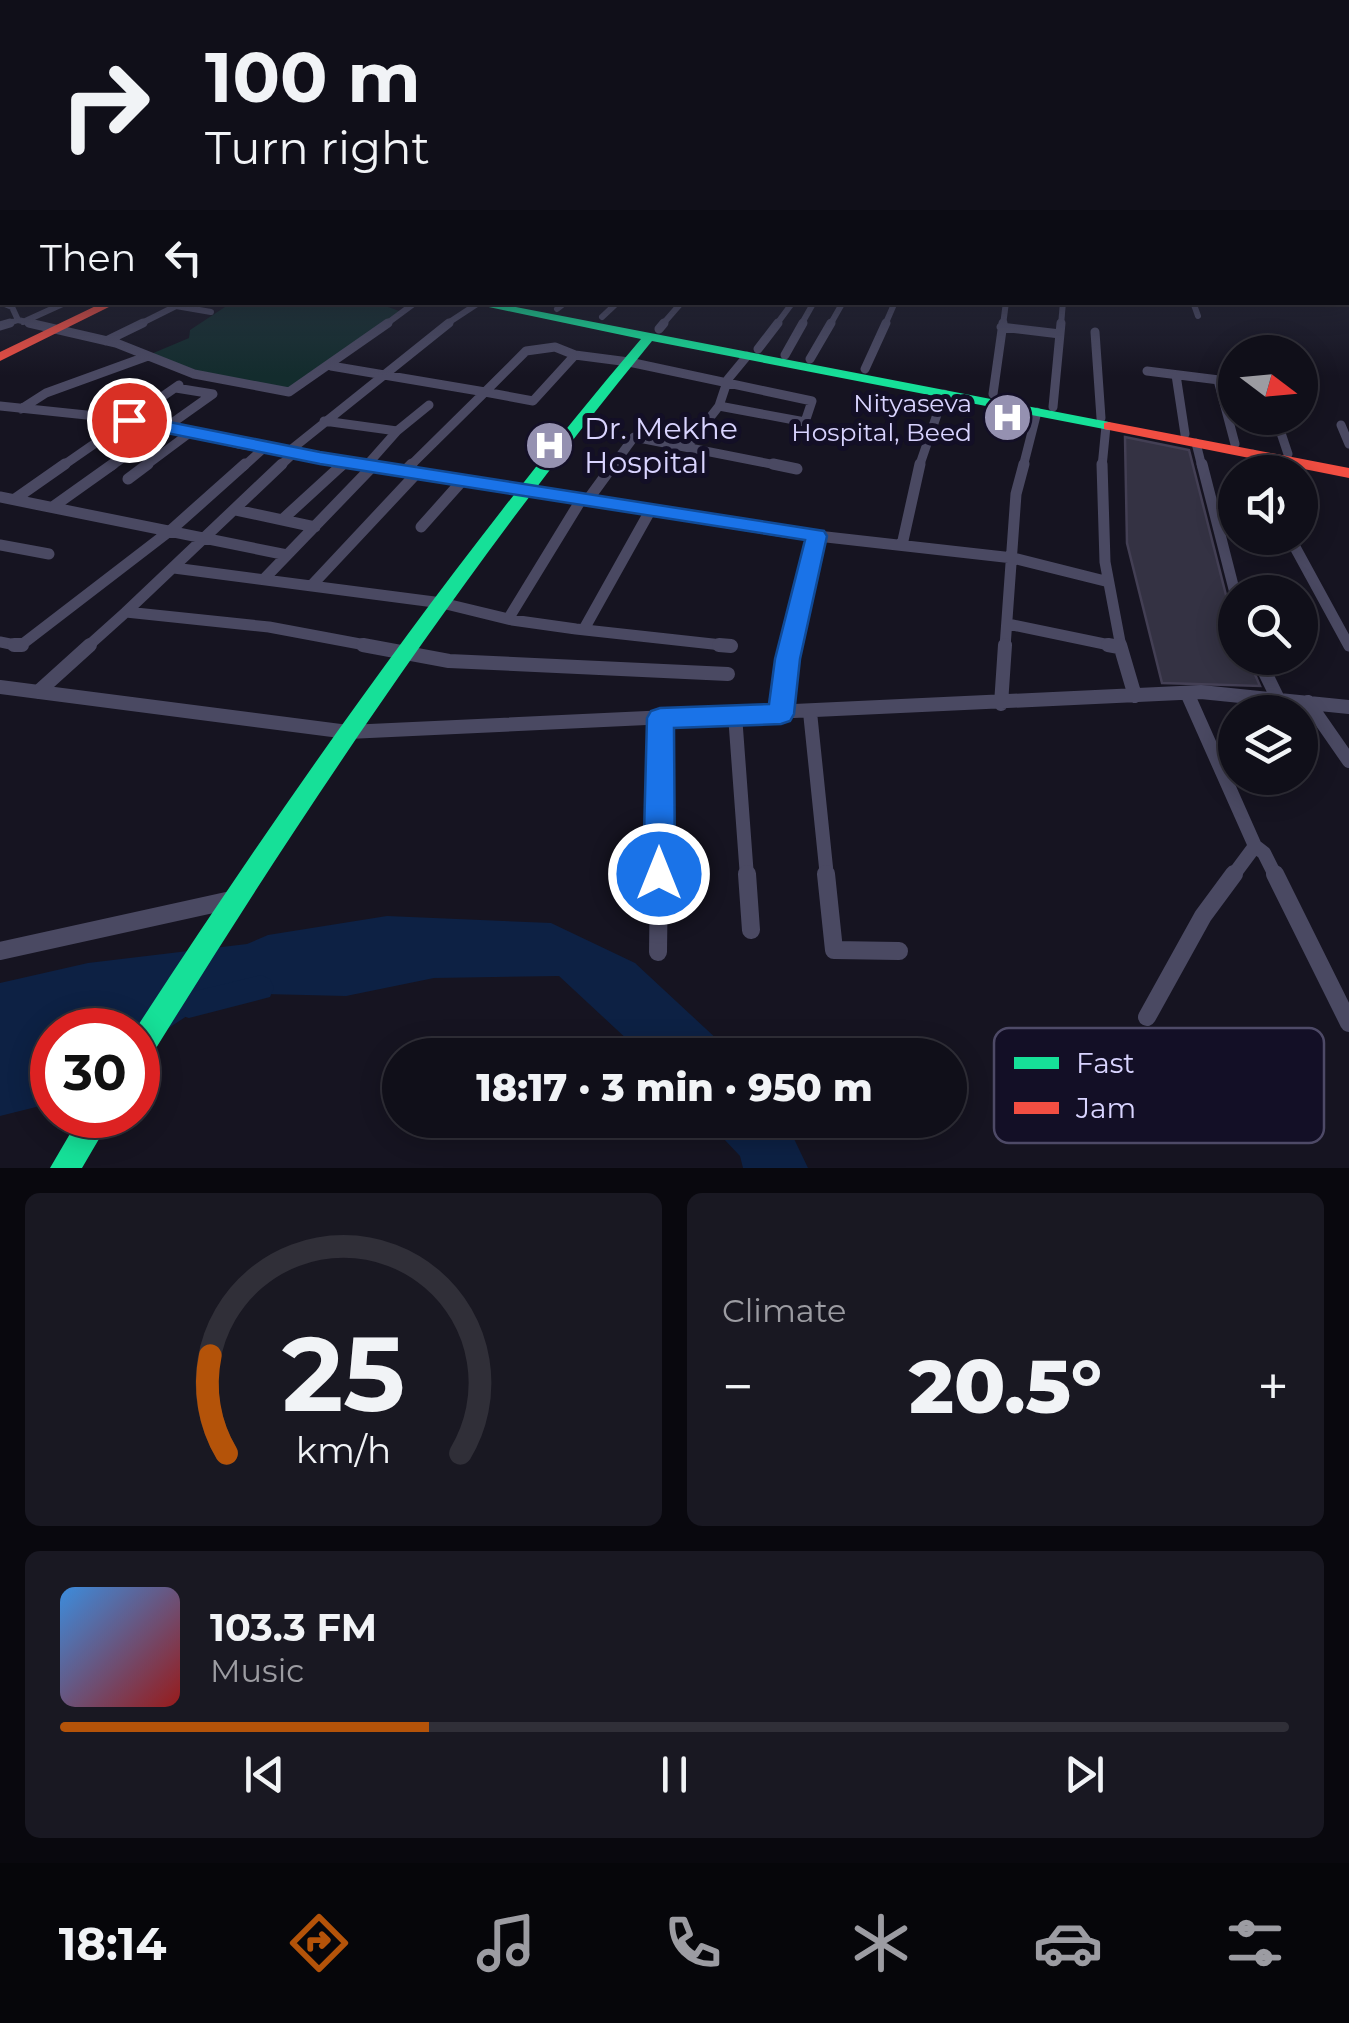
<!DOCTYPE html>
<meta charset="utf-8">
<style>
:root{--surface:#100f19;--page:#191822;--text:#f1f3f6;--muted:#9c9ca2;--line:#302f38;--accent:#b45309}
body{margin:0;font-family:Montserrat,sans-serif;background:var(--page);color:var(--text);height:100vh;display:flex;flex-direction:column;font-size:38px;white-space:nowrap}
*{box-sizing:border-box;margin:0}
p{font-size:32px;color:var(--muted)}
.icon{flex:none;width:55px;height:55px;fill:none;stroke:currentColor;stroke-width:2;stroke-linecap:round;stroke-linejoin:round}
.map{position:relative;height:1168px;overflow:hidden}
.drawer{display:flex;flex-direction:column;gap:25px;padding:25px;background:#09080e;flex:1}
.drawer>*{flex:none}
.banner{position:absolute;left:0px;top:0px;width:1350px;height:305px;box-shadow:0 5px 25px #0003,0 0 0 2px var(--line);background:#100f19;color:var(--text);overflow:hidden}
.needle{width:65px;rotate:106deg}
.controls{position:absolute;left:1218px;top:335px;display:grid;gap:20px}
.controls a{display:grid;place-items:center;width:100px;height:100px;border-radius:50%;background:var(--surface);box-shadow:0 5px 25px #0003,0 0 0 2px var(--line);font-size:50px}
.speed{position:absolute;left:30px;top:1008px;display:flex;gap:20px;font-size:50px;font-weight:700;text-align:center}
.speed>*{display:grid;place-content:center;width:130px;height:130px;border-radius:50%;background:var(--surface);box-shadow:0 5px 25px #0003,0 0 0 2px var(--line);line-height:1}
.speed .limit{border:15px solid #d22;background:#fff;color:#111}
.pin{position:absolute;display:grid;place-items:center;width:85px;height:85px;color:#fff;margin:-42px;border:5px solid #fff;border-radius:50%;box-shadow:0 2px 10px #0007}
.me{position:absolute;width:110px;margin:-55px;rotate:0deg;stroke-linejoin:round;filter:drop-shadow(0 0 8px #0008)}
.turn{display:flex;align-items:center;gap:35px;height:210px;padding:0 40px;font-size:45px}
.turn .icon{width:130px;height:130px;stroke-width:2.5}
.turn b{display:block;font-size:70px;line-height:85px}
.then{display:flex;align-items:center;height:95px;padding:0 40px;background:#0003;gap:20px;font-size:38px}
.big{font-size:75px;font-weight:800;line-height:1.1}
.drawer .card{flex:1;display:flex;flex-direction:column;justify-content:center;gap:15px;min-width:0;padding:0 35px;border-radius:15px;background:var(--page)}
.drawer .dial{align-items:center;gap:0}
.dial svg{height:260px;overflow:visible;fill:none;stroke:var(--line);stroke-width:7;stroke-linecap:round;text-anchor:middle}
.dial text{fill:var(--text);stroke:none}
.song{display:flex;align-items:center;gap:30px}
.cover{width:120px;height:120px;border-radius:15px;background:linear-gradient(135deg,hsl(210 70% 55%),hsl(0 70% 35%))}
.played{height:10px;border-radius:5px;background:linear-gradient(90deg,var(--accent) 30%,var(--line) 30%)}
.keys{display:flex;justify-content:space-around;direction:ltr}
.heat{display:flex;justify-content:space-between;align-items:center;font-size:55px;direction:ltr}
.drawer .tiles{flex:1;display:grid;gap:25px;grid-template-columns:1fr 1fr}
.card:last-child{grid-column:span 2}
.trip{position:absolute;left:382px;top:1038px;width:585px;height:100px;border-radius:50px;background:var(--surface);box-shadow:0 5px 25px #0003,0 0 0 2px var(--line);font-weight:800;line-height:100px;text-align:center}
.tabs{display:flex;height:160px;justify-content:space-around;align-items:center;background:#06060a;color:var(--muted)}
.tabs .icon{width:70px;height:70px}
.tabs .active{color:var(--accent)}
.tabs b{font-size:45px;color:var(--text)}
.map>svg:first-child{display:block}
</style>
<div class="map">
<svg width="1349" height="1168" viewBox="0 0 1349 1168">
<rect width="100%" height="100%" fill="#161421"/>
<path fill="#132c2d" d="M231 303H377L402 312 293 389 198 371 151 354 189 338 190 330Z"/>
<path fill="#0d2144" d="M387 916 551 923 635 963 734 1055H644L559 976 434 978 346 996 222 993 138 1048V1030H52V1103L0 1116V983L88 963 247 944 268 935Z
M706 1120H785L808 1168H743L740 1156Z"/>
<g fill="none" stroke-linecap="round" stroke-linejoin="round">
<path fill="#0d2144" fill-rule="evenodd" d="M261 975 270 979 274 988 270 997 189 1018 179 1015 176 1005 179 995Z"/>
</g>
<path fill="#343243" stroke="#433f54" stroke-width="2.5" d="M1125 437 1189 450 1226 595 1235 608V658H1248L1260 686 1162 683 1127 543Z"/>
<g fill="none" stroke-linecap="round" stroke-linejoin="round">
<path stroke="#4a4962" stroke-width="6" d="M0 302 12 307 18 320 40 325
M1193 302 1198 316
M557 309 566 302
M602 317 618 302
M23 322 67 302
M3 325 18 320
M138 325 176 306 211 312
M385 325 416 302
M445 325 477 304
M662 325 682 302
M776 325 793 302
M801 325 814 302
M830 325 843 302
M885 325 895 302
M1003 325 1006 302
M1061 325 1063 302"/>
<path stroke="#4a4962" stroke-width="9" d="M29 323 116 343 194 374 289 392 388 323
M0 326 10 323
M1001 327 1060 334
M659 329 664 323
M1095 332 1101 418
M106 341 143 323
M555 347 575 355 533 401 485 392 526 351Z
M758 349 778 323
M575 355 629 362 812 401 805 422 719 406
M785 355 803 323
M810 359 831 323
M331 366 485 392
M865 369 886 323
M1147 371 1235 382
M1176 375 1185 434
M1218 380 1235 444
M1300 390 1309 391
M993 394 1003 323
M0 406 144 421 238 444 380 467
M1053 407 1061 323
M21 409 46 393 148 356
M1276 418 1288 454
M324 421 397 431
M1341 425 1349 444
M1196 443 1202 467
M687 447 719 406 728 379 747 356
M288 452 449 323
M1253 454 1258 467
M366 466 397 431 429 405
M61 467 179 385
M110 467 213 394 176 388
M144 467 191 432
M243 467 264 448
M279 467 294 453
M341 467 346 462
M409 467 485 392
M612 467 634 437 786 467
M919 467 944 394
M1023 467 1037 412
M1102 467 1106 426"/>
<path stroke="#4a4962" stroke-width="11" d="M364 464 791 533 1013 558 1105 581
M773 464 797 469
M1102 464 1105 562 1121 647
M1202 464 1235 593
M1257 464 1260 472
M404 472 412 464
M128 479 148 464
M0 497 287 555
M15 499 65 464
M587 501 614 464
M54 506 113 464
M236 510 315 527
M284 518 343 464
M421 527 462 481
M1290 538 1349 646
M0 545 49 554
M902 545 920 464
M174 568 442 603 512 620 576 629 731 646
M264 579 372 467
M312 585 416 474
M126 612 282 464
M510 616 581 500
M1008 624 1119 647
M584 629 650 511
M0 642 20 646 171 530 245 464
M87 647 126 612 269 627 376 647
M791 647 817 536
M1005 647 1016 494 1024 464"/>
<path stroke="#4a4962" stroke-width="14" d="M14 645H22
M363 645 449 661 728 674
M719 645 731 646
M1108 645 1119 647
M1120 645 1135 696
M1258 658 1278 699
M0 687 348 732 1201 692 1349 707
M38 692 90 645
M1187 693 1255 846 1264 853 1276 877
M1308 702 1349 761
M1001 704 1005 645
M810 712 827 877
M781 713 791 645
M735 715 747 877
M659 877 660 719
M1232 877 1255 846"/>
<path stroke="#4a4962" stroke-width="18" d="M747 874 751 930
M826 874 834 950 899 951
M1275 874 1349 1023
M0 951 231 900
M658 952 659 874
M1147 1017 1203 916 1234 874"/>
<path fill="#16e098" fill-rule="evenodd" d="M1348 225H1349V231H1348Z
M465 302H490L1109 422 1116 426 1109 430 652 341C464 570 304 809 148 1061L138 1065 135 1030C291 790 456 557 641 339Z
M81 1115H113L82 1168H50Z"/>
<path fill="#f24e42" fill-rule="evenodd" d="M104 302H119L0 361V352Z
M1109 422 1349 468V478L1104 429V423Z"/>
</g>
<linearGradient id="sky" x2="0" y2="1"><stop stop-color="#0c0b12"/><stop offset="0.57" stop-color="#363a4e"/><stop offset="1" stop-color="#363a4e" stop-opacity="0"/></linearGradient>
<rect width="1349" height="376" fill="url(#sky)"/>
<path fill="#1a73e8" stroke="#114b97" stroke-width="2.5" d="M129 414 320 452 824 531 827 536 800 659 794 714 790 721 781 724 674 728 675 874 670 884 659 888 648 884 643 874 647 718 651 711 660 708 769 704 775 659 805 540 320 464 122 424V416Z"/>
<defs>
<symbol id="hospital-disc" viewBox="-11 -11 22 22"><circle r="9.5" fill="#9591b1" stroke="#130f26"/><path d="M-5-5h3v3.5h4V-5h3V5h-3V1.5h-4V5h-3Z" fill="#fff"/></symbol>
</defs>
<g fill-rule="evenodd">
<use href="#hospital-disc" x="980" y="390" width="55" height="55"/>
<use href="#hospital-disc" x="522" y="418" width="55" height="55"/>
</g>
<g text-anchor="middle" stroke-width="10" stroke-linejoin="round" paint-order="stroke">
<g font-size="25" fill="#d9d4ff" stroke="#130f26" text-anchor="end">
<text x="972" y="412">Nityaseva<tspan x="972" dy="29">Hospital, Beed</tspan></text>
</g>
<g font-size="30" fill="#d9d4ff" stroke="#130f26" text-anchor="start">
<text x="584" y="439">Dr. Mekhe<tspan x="584" dy="34">Hospital</tspan></text>
</g>
</g>
<rect x="994" y="1028" width="330" height="115" rx="15" fill="#130f26" stroke="#4e4a67" stroke-width="2.5"/>
<rect x="1014" y="1057" width="45" height="12" fill="#16e098"/>
<rect x="1014" y="1102" width="45" height="12" fill="#f24e42"/>
<g font-size="28" fill="#d9d4ff">
<text x="1076" y="1073">Fast</text>
<text x="1076" y="1118">Jam</text>
</g>
</svg>
<div class="controls">
<a><svg class="needle" viewBox="-14 -14 28 28"><path d="M0-13l5 13h-10z" fill="#e53935"/><path d="M0 13l5-13h-10z" fill="#9c9ca2"/></svg></a>
<a><svg class="icon" aria-label="sound" viewBox="0 0 24 24"><path d="M4 9h4l5-4v14l-5-4H4zM17 9q2 3 0 6"/></svg></a>
<a><svg class="icon" aria-label="search" viewBox="0 0 24 24"><circle cx="10" cy="10" r="6"/><path d="M15 15l6 6"/></svg></a>
<a><svg class="icon" aria-label="layers" viewBox="0 0 24 24"><path d="M12 4l9 5-9 5-9-5zM3 14l9 5 9-5"/></svg></a>
</div>
<div class="speed"><div class="limit">30</div></div>
<div class="pin" style="left:129px;top:420px;background:#d93025"><svg class="icon" aria-label="arrive" viewBox="0 0 24 24"><path d="M6 21V4h12l-3 4 3 4H6"/></svg></div>
<svg class="me" style="left:659px;top:874px" viewBox="-20 -20 40 40"><circle r="17" fill="#1a73e8" stroke="#fff" stroke-width="3"/><path d="M0-11L8 9 0 5-8 9z" fill="#fff"/></svg>
<div class="trip">18:17 · 3 min · 950 m</div>
<div class="banner">
<div class="turn"><svg class="icon" aria-label="right" viewBox="0 0 24 24"><path d="M7 20v-9h11M14 6l5 5-5 5"/></svg><div><b>100 m</b>Turn right</div></div>
<div class="then">Then<svg class="icon" aria-label="left" viewBox="0 0 24 24"><path d="M17 20v-9H6M10 6l-5 5 5 5"/></svg></div>
</div>
</div>
<section class="drawer">
<div class="tiles">
<div class="card dial"><svg viewBox="0 0 100 80">
<path d="M14 69A42 42 0 1 1 86 69"/>
<path d="M14 69A42 42 0 0 1 9 39" stroke="#b45309"/>
<text x="50" y="56" font-size="32" font-weight="700">25</text>
<text x="50" y="72" font-size="11">km/h</text>
</svg></div>
<div class="card"><p>Climate</p>
<div class="heat"><a>−</a><b class="big">20.5°</b><a>+</a></div>
</div>
<div class="card">
<div class="song"><i class="cover"></i><div><b>103.3 FM</b><p>Music</p></div></div>
<div class="played"></div>
<div class="keys"><svg class="icon" aria-label="previous" viewBox="0 0 24 24"><path d="M18 5L8 12l10 7zM5 5v14"/></svg><svg class="icon" aria-label="pause" viewBox="0 0 24 24"><path d="M8 5v14M16 5v14"/></svg><svg class="icon" aria-label="next" viewBox="0 0 24 24"><path d="M6 5l10 7-10 7zM19 5v14"/></svg></div>
</div>
</div>
</section>
<nav class="tabs">
<b>18:14</b>
<svg class="icon active" aria-label="directions" viewBox="0 0 24 24"><path d="M12 3l9 9-9 9-9-9zM9 14v-3h6M13 9l2 2-2 2"/></svg>
<svg class="icon" aria-label="music" viewBox="0 0 24 24"><path d="M9 18V5l10-2v13"/><circle cx="6" cy="18" r="3"/><circle cx="16" cy="16" r="3"/></svg>
<svg class="icon" aria-label="phone" viewBox="0 0 24 24"><path d="M5 4h4l2 5-3 2q2 4 5 5l2-3 5 2v4C11 20 4 13 5 4z"/></svg>
<svg class="icon" aria-label="climate" viewBox="0 0 24 24"><path d="M12 3v18M4 7l16 10M4 17L20 7"/></svg>
<svg class="icon" aria-label="car" viewBox="0 0 24 24"><path d="M5 17H2v-5l4-1 3-4h7l3 4 3 1v5h-3M9 17h6M6 11h13"/><circle cx="7" cy="17" r="2"/><circle cx="17" cy="17" r="2"/></svg>
<svg class="icon" aria-label="filters" viewBox="0 0 24 24"><path d="M4 7h16M4 17h16"/><circle cx="9" cy="7" r="2"/><circle cx="15" cy="17" r="2"/></svg>
</nav>
